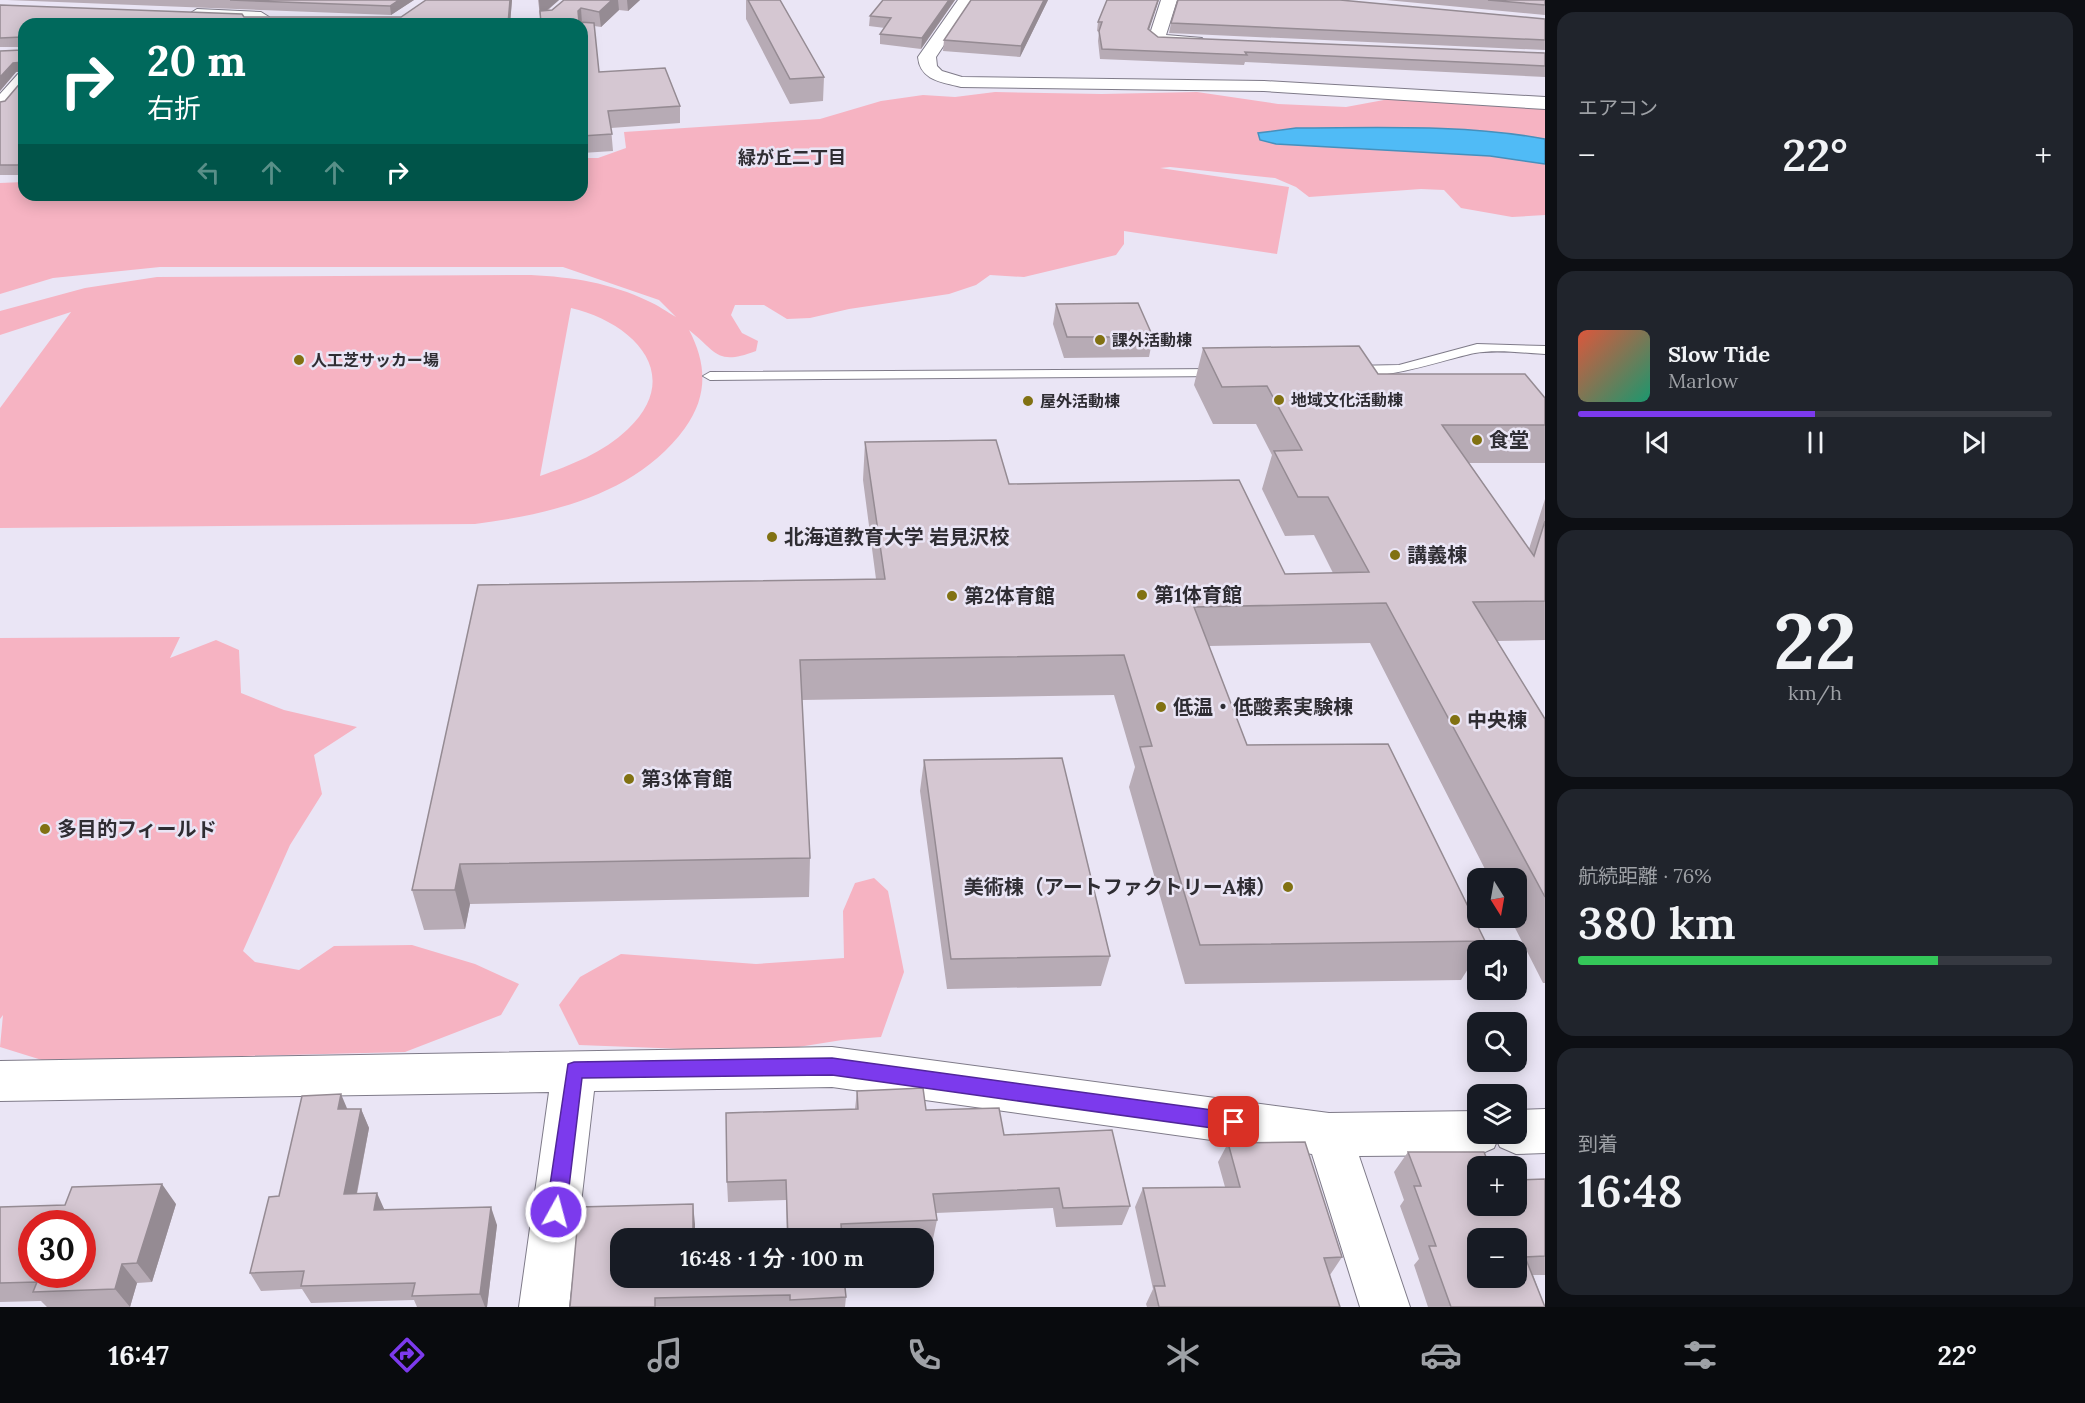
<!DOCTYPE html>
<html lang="ja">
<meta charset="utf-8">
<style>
:root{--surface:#171b24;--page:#20242c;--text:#f1f3f6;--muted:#9ea1a6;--line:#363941;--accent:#7c3aed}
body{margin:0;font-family:Lora,"Noto Sans JP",serif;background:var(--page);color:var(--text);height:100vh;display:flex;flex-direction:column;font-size:22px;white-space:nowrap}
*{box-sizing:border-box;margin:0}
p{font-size:20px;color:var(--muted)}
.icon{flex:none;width:33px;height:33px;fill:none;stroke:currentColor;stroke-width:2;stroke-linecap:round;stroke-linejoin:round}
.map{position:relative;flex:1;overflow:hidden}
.details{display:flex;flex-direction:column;gap:12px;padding:12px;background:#0d0f14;width:540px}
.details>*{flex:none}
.banner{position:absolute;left:18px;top:18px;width:570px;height:183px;border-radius:18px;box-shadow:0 3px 15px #0003;background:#00695c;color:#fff;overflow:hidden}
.needle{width:39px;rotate:169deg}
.buttons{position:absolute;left:1467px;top:868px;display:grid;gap:12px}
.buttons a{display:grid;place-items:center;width:60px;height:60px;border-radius:12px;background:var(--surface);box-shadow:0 3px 15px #0003;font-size:30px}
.speed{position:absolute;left:18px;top:1210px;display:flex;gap:12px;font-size:30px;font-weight:700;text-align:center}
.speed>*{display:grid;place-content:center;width:78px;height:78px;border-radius:50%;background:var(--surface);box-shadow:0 3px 15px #0003;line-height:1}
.speed .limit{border:9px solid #d22;background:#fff;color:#111}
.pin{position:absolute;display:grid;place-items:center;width:51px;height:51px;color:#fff;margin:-26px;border-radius:12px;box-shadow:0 3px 9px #0006}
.me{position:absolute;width:66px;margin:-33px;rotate:7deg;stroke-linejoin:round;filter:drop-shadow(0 0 4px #0008)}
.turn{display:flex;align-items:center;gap:21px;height:126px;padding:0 30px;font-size:27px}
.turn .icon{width:78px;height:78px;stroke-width:2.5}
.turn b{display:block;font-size:42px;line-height:51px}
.lanes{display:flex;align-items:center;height:57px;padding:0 30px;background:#0003;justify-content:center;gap:30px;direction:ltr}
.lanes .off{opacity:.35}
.big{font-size:45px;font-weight:600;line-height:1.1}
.details .card{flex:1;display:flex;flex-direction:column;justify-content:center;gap:9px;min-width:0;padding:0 21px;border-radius:18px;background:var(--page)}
.details .dial{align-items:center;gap:0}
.dial b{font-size:78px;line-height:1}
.song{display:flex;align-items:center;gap:18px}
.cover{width:72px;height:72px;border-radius:9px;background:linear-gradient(135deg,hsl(10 70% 55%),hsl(160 70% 35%))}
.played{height:6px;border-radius:3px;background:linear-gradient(90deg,var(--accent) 50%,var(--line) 50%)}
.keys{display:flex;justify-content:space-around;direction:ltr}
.heat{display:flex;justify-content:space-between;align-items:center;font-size:33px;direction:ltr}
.charge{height:9px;border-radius:4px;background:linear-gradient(90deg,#34c759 76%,var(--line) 0)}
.trip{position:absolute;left:610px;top:1228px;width:324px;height:60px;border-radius:18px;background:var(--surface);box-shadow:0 3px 15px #0003;font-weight:600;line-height:60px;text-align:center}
.menu{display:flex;height:96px;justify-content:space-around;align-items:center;background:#090b0e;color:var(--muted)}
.menu .icon{width:42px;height:42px}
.menu .selected{color:var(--accent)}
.menu b{font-size:27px;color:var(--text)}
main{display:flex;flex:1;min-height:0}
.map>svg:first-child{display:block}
</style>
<main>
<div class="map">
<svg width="1545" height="1307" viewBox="0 0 1545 1307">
<rect width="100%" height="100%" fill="#eae5f5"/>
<path fill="#f6b3c2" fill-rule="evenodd" d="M995 92 1102 94 1197 92 1278 104 1346 107 1400 97 1545 108V215L1512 217 1461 208 1444 190 1421 189 1309 197 1296 187 1275 178 1170 167 1160 168 1289 187 1277 254 1124 231V244L1116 255 1024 277 990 275 976 285 949 294 849 309 810 318 787 319 764 305H735L731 315 742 333 758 341 756 351C716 366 717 352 689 330 707 364 708 396 685 428 637 494 552 514 475 524L0 528V408L71 312 0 335V311L85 288 157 277 531 275C572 277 611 283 648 301 658 305 667 312 676 317L659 300 563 267H160L53 278 0 294V183L24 182V195H582V158H598L626 148 624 132 820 119 881 101 923 95 955 97ZM571 308C631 322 686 373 628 429 603 453 571 465 540 476Z
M180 637 170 658 216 640 239 650 241 693 284 710 357 727 314 755 322 794 290 845 243 951 255 962 299 970 334 946 412 945 475 964 519 984 501 1015 405 1052 45 1061 0 1047 3 1015 0 1019V638Z
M874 878 888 891 904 972 881 1037 842 1040 767 1052 579 1045 559 1005 580 977 621 954 756 964 844 958 843 911 855 883Z"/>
<path fill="#50bbf6" stroke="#4690bc" stroke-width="1.5" d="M1296 128C1378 128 1463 124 1545 139V164L1490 156 1276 144 1260 140 1258 133Z"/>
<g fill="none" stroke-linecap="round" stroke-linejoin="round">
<defs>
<path id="lane" d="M1477 344 1545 346V354C1523 353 1497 349 1475 353 1451 357 1363 389 1345 370L1352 366 1399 365Z
M1219 369 1226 373 1224 376 710 380 703 376 710 372Z"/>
<path id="street" d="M958 0H974L936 57 937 66 942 71 962 77 1264 81 1545 97V109L1264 91 961 87C941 82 920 80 918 57Z
M1161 0H1177L1166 35 1202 38 1204 42 1202 46 1150 44 1148 40Z
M197 9 261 12 269 17 263 24 191 17 189 14Z
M24 73V89L7 109 0 111V94L18 74Z
M832 1047 1329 1113 1478 1111V1134H1516V1110L1545 1109V1153L1516 1154 1500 1147 1497 1141 1494 1148 1478 1155 1359 1156 1410 1307H1360L1312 1154 832 1087 594 1091 569 1307H519L549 1092 0 1101V1061Z"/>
</defs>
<use href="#lane" stroke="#7f7b89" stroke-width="2"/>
<use href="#street" stroke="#7f7b89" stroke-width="2"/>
<use href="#lane" fill="#fff" fill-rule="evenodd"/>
<use href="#street" fill="#fff" fill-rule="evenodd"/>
</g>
<path fill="#b7abb5" d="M7 0H414L391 15Z
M426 0H512L510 24H24V172L22 175H0V102L5 101 22 81V72H16L0 91V51L22 50V47H0V5L244 17H401Z
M538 0H559L547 11 552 10 564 0H640L628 11 619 10 601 27 594 26 599 72 680 106V123L611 128 613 151 582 153V24H541Z
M746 0H780L824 77 823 101 790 104 746 19Z
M883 0H955L921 49 880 44V34L885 28 869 26 870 16Z
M971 0H1048L1020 57 943 51 944 40Z
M1386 0H1545V15Z
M1545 19V50L1169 33 1171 23Z
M1098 22 1149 30 1158 37 1545 53V77L1245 62 1244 65 1100 59 1098 41 1099 32 1097 31Z
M1056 304 1153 337 1149 357 1064 358 1053 324Z
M1203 348 1378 374 1545 398V463H1469L1529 549 1545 499V640L1497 641 1545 719V983H1543L1510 918H1516V879H1490L1370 643 1209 646 1247 745 1485 941 1479 951H1478V953L1461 980 1185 984 1129 787 1135 767 1114 695 802 700 810 858 809 897 470 904 465 929 424 930 412 890 876 579 863 480 865 442 1009 484 1285 574 1333 573 1314 535 1285 536 1262 489 1272 455 1256 424H1213L1194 385Z
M924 760 1110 956 1101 986 947 989 920 791Z
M857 1091 926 1110 1004 1135 1130 1206 1122 1225 1056 1227 1053 1208 936 1213 937 1220 933 1239H787L786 1200 728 1202 727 1182 855 1109Z
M347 1109H361L369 1128 357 1194 384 1209 497 1225 487 1307H417L414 1300 311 1303 302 1289 261 1291 250 1273 279 1196Z
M1228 1143 1342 1257 1330 1275 1340 1307H1147L1146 1304 1153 1289 1135 1207 1143 1188 1225 1187 1218 1162Z
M1408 1152 1478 1206 1545 1179V1275H1533L1545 1307H1428L1414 1265 1419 1259 1400 1206 1404 1200 1394 1172Z
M176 1204 152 1282 137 1283 130 1307H47L41 1301 0 1302V1207Z
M695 1224 621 1278 846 1297 845 1307H570Z"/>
<path fill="#958b93" d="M399 0H414L391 15 390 6Z
M510 0H512L510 24H508Z
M539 0H559L540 16 539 1Z
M612 0H618L619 10 601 27 599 12Z
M627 0H640L628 11Z
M949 0H955L921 49 922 38Z
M1044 0H1048L1020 57 1021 46Z
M1158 0H1159L1146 39 1148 29Z
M581 8 582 24H579L578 11Z
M22 62 24 71 16 72 0 91V77L13 63Z
M24 157V172L22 175 18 165Z
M460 864 470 904 465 929 455 890Z
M341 1094 349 1113 338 1109Z
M361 1109 369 1128 353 1212 344 1194Z
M162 1184 176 1204 152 1282 137 1263Z
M377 1193 385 1211 374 1210Z
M693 1204 695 1224V1239H693Z
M491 1207 497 1225 487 1307H485L480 1294Z
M122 1264 137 1283 130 1307 115 1289Z"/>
<path fill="#d5c7d2" stroke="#958b93" stroke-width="1.5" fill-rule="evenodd" d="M230 0H399L390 6Z
M426 0H510L508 24H349L313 22 311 24H24V157L18 165H0V102L5 101 22 81V62L13 63 0 77V51L22 50V37L0 38V5L242 14 244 17H401Z
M564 0H612L599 12 581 8 578 11 579 22 594 23 599 72 665 68 680 106 608 111 612 134 582 136V24H541L540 11 552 10Z
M748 0H780L824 77 790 79Z
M883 0H949L922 38 880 34 891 18 870 16Z
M971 0H1044L1021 46 944 40Z
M1107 0H1158L1148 29 1158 37 1545 53V66L1245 52 1247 55 1102 49 1099 31 1102 22H1098Z
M1178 0H1340L1545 19V40L1171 23Z
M1488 0H1545V5Z
M1138 303 1153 337H1067L1056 304Z
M1359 346 1378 374H1525L1545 398V425H1442L1534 556 1545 521V601L1473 602 1545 719V897L1386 603 1194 607 1247 745 1388 744 1485 941 1200 945 1140 747 1152 746 1124 655 800 660 810 858 460 864 455 890H412L478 585 885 579 865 442 996 440 1009 484 1239 480 1285 574 1369 572 1328 497H1298L1274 451 1302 450 1267 386 1222 387 1203 348Z
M1062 758 1110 956 951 959 924 760Z
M923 1088 926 1110 999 1108 1004 1135 1112 1130 1130 1206 1063 1208 1059 1188 933 1194 937 1220 841 1224 842 1239H788L786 1180 727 1182 726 1113 858 1109 857 1091Z
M341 1094 338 1109H361L344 1194 377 1193 374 1210 491 1207 480 1294 412 1296 415 1283 301 1286 304 1271 250 1273 269 1197 279 1196 302 1096Z
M1305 1142 1342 1257 1324 1258 1340 1307H1159L1154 1286H1165L1143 1188 1240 1187 1228 1143Z
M1408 1152H1484L1490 1167H1478V1206H1516V1180L1545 1179V1256L1525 1257 1545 1307H1451L1429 1246H1436L1414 1186H1421ZM1478 1239H1516V1278H1478Z
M162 1184 137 1263 122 1264 115 1289 33 1292 37 1282 0 1283V1207L65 1205 72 1187ZM32 1224H82V1275H32Z
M693 1204V1239H621V1278H844L846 1297 790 1300V1295L655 1298V1307H570L579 1207Z"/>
<path fill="#7c3aed" stroke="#51269a" stroke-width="1.5" d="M832 1058 1234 1113 1241 1116 1243 1122 1241 1129 1234 1131 832 1075 582 1078 566 1212 563 1219 556 1222 549 1219 546 1212 568 1064 574 1062Z"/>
<g fill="#817112" stroke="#eae5f5" stroke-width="2">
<circle cx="1100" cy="340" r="6"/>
<circle cx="299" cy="360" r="6"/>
<circle cx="1279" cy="400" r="6"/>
<circle cx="1028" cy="401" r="6"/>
<circle cx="1477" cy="440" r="6"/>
<circle cx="772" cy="537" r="6"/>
<circle cx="1395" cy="555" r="6"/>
<circle cx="1142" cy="595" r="6"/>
<circle cx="952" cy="596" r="6"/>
<circle cx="1161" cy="707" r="6"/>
<circle cx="1455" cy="720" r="6"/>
<circle cx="629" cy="779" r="6"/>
<circle cx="45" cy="829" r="6"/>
<circle cx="1288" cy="887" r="6"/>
</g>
<g text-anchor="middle" stroke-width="5" stroke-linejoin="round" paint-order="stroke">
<g font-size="16" font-weight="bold" fill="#2f2d33" stroke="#eae5f5" text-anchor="start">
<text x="1112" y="346">課外活動棟</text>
<text x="311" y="366">人工芝サッカー場</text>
<text x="1291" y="406">地域文化活動棟</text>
<text x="1040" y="407">屋外活動棟</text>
</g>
<g font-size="18" font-weight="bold" fill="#2f2d33" stroke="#eae5f5">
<text x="792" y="164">緑が丘二丁目</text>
</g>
<g font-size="20" font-weight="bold" fill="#2f2d33" stroke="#eae5f5" text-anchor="start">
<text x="1489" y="447">食堂</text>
<text x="784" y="544">北海道教育大学 岩見沢校</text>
<text x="1407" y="562">講義棟</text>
<text x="1154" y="602">第1体育館</text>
<text x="964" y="603">第2体育館</text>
<text x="1173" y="714">低温・低酸素実験棟</text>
<text x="1467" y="727">中央棟</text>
<text x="641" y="786">第3体育館</text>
<text x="57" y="836">多目的フィールド</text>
<text x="1276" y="894" text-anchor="end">美術棟（アートファクトリーA棟）</text>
</g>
</g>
</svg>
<div class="buttons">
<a><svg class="needle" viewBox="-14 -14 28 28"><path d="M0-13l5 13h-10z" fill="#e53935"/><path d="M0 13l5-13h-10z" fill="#9ea1a6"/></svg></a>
<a><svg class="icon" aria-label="sound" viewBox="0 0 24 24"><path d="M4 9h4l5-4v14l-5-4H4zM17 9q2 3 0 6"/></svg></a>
<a><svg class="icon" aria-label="search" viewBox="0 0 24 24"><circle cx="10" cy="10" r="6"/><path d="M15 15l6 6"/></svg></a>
<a><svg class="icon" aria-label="layers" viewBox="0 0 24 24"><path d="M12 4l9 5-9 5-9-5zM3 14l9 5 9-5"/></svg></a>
<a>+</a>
<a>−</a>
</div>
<div class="speed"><div class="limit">30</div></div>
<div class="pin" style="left:1234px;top:1122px;background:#d93025"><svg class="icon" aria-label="arrive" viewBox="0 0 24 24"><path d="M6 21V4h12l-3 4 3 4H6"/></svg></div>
<svg class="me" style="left:556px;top:1212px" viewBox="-20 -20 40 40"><circle r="17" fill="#7c3aed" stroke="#fff" stroke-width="3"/><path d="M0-11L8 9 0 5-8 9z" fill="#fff"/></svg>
<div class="trip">16:48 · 1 分 · 100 m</div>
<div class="banner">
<div class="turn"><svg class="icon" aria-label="right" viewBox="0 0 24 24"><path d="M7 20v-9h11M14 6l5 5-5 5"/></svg><div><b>20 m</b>右折</div></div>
<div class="lanes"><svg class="icon off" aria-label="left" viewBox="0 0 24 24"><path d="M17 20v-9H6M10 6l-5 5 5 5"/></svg><svg class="icon off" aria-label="ahead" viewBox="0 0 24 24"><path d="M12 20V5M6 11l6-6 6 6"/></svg><svg class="icon off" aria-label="ahead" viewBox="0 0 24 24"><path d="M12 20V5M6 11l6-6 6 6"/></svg><svg class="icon" aria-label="right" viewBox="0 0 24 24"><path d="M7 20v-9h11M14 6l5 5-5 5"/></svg></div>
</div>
</div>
<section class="details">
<div class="card"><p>エアコン</p>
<div class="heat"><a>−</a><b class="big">22°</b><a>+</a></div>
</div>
<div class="card">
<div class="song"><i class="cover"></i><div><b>Slow Tide</b><p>Marlow</p></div></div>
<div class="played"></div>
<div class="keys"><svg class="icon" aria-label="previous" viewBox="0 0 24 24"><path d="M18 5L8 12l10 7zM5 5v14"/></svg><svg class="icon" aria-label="pause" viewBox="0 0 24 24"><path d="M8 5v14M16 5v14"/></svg><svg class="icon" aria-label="next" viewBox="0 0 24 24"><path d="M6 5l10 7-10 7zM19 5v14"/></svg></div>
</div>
<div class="card dial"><b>22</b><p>km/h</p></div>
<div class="card"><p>航続距離 · 76%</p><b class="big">380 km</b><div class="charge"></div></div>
<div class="card"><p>到着</p><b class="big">16:48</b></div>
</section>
</main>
<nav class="menu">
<b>16:47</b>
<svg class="icon selected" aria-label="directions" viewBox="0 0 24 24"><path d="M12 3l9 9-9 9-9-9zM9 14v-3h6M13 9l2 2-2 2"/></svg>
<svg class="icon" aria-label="music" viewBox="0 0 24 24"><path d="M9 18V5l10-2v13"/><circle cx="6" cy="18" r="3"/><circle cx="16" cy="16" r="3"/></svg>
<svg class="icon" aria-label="phone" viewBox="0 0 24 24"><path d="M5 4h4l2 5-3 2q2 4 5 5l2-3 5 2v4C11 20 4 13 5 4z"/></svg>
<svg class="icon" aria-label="climate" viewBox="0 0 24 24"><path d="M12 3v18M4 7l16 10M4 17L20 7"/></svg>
<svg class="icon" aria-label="car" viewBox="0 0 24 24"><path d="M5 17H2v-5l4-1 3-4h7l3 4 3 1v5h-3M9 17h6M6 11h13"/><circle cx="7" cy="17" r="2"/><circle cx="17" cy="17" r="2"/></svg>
<svg class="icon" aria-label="filters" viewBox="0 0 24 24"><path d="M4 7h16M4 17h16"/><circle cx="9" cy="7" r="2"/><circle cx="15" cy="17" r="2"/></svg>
<b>22°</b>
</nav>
